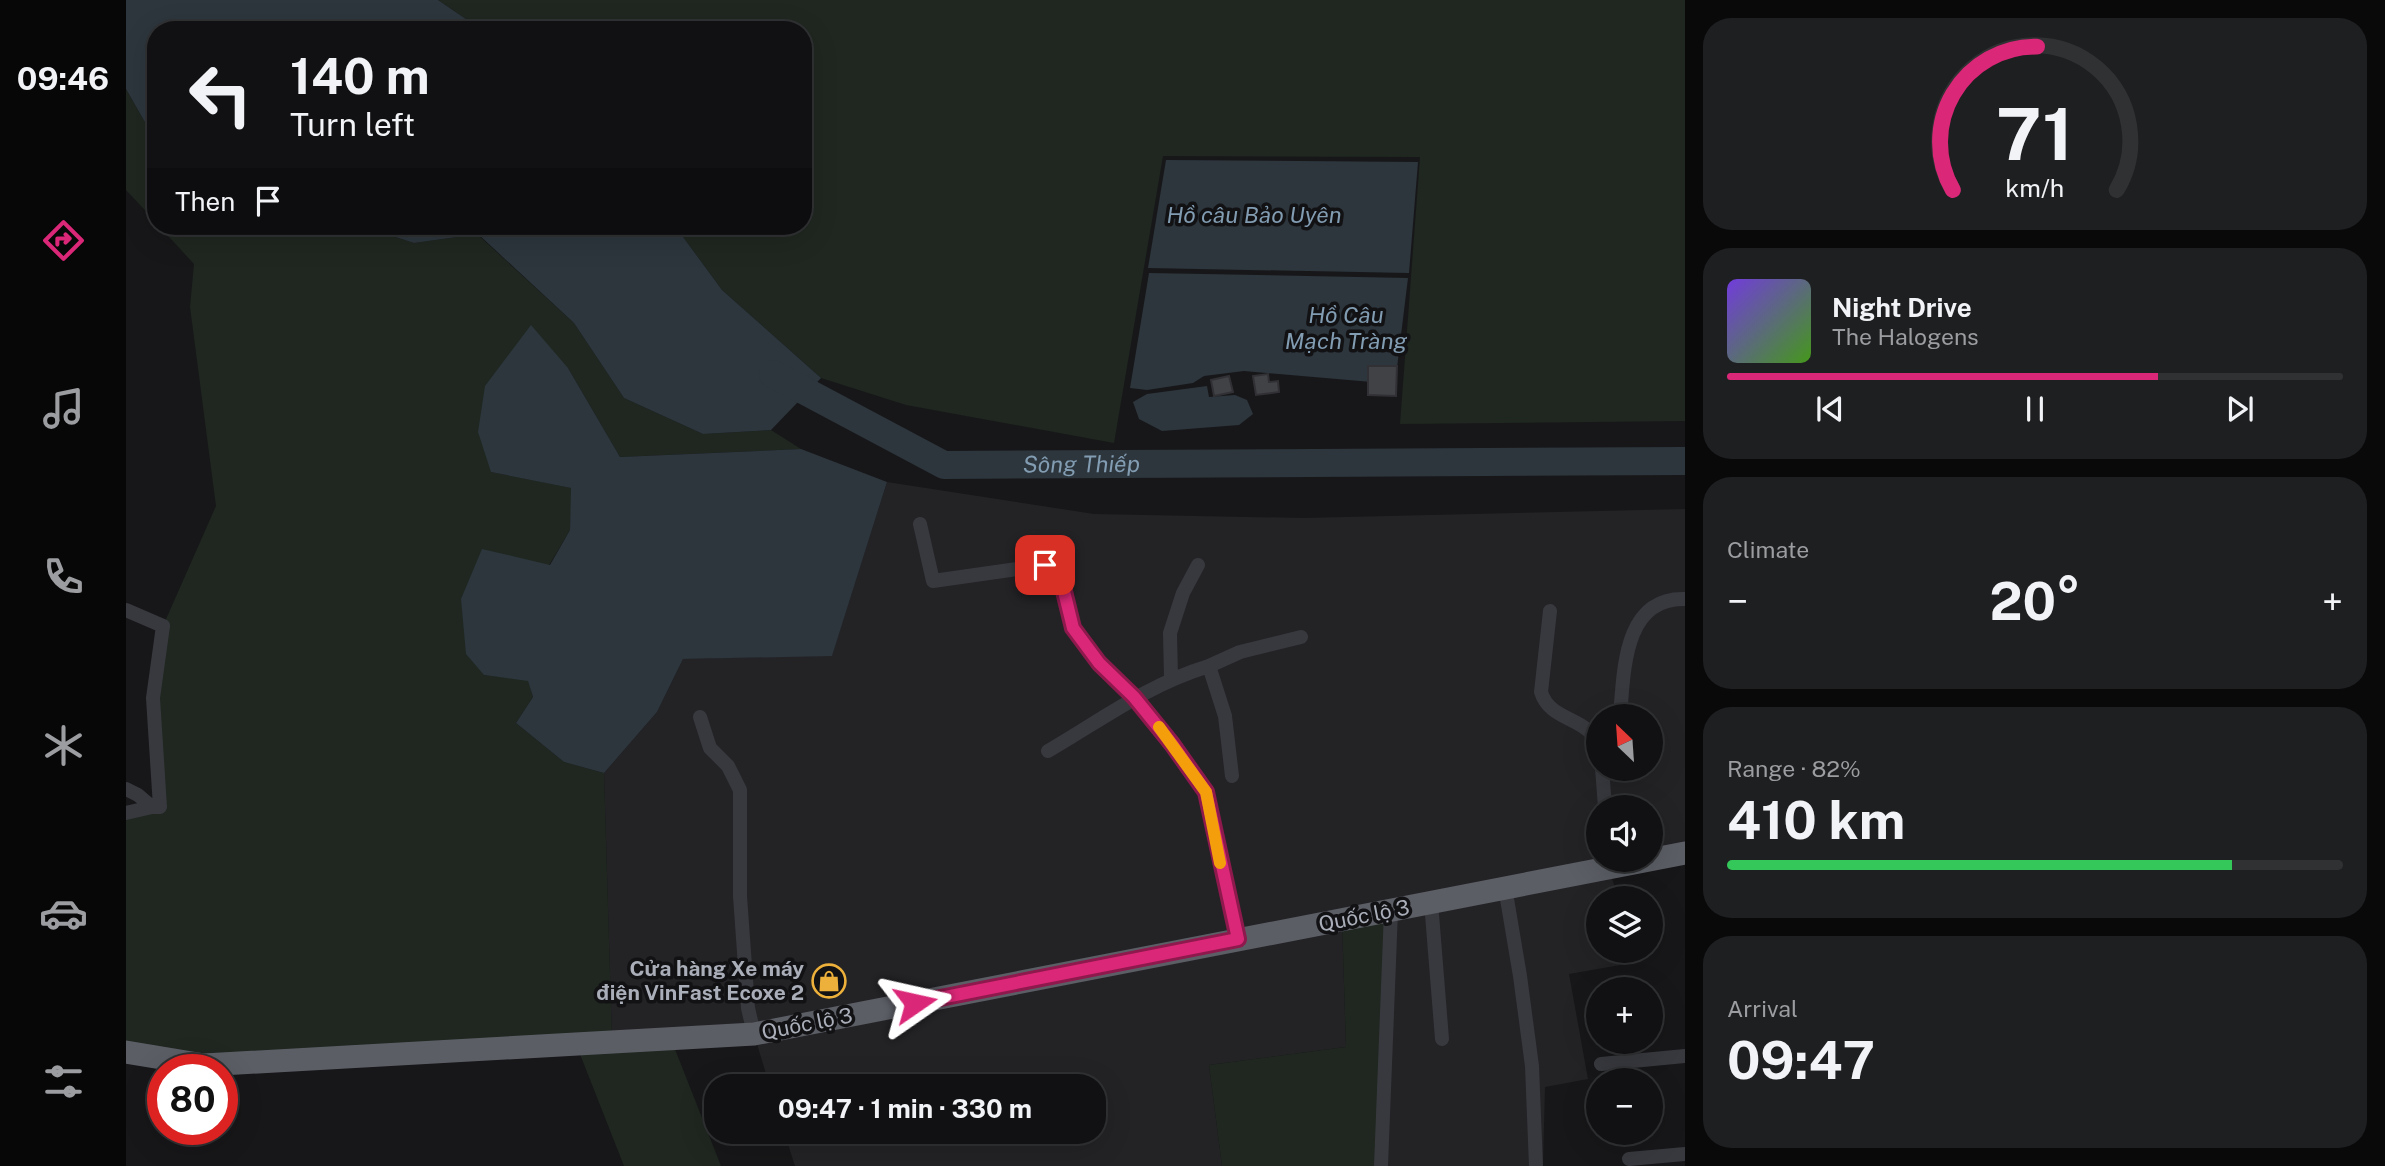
<!DOCTYPE html>
<meta charset="utf-8">
<style>
:root{--surface:#111113;--page:#1e1f21;--text:#f1f3f6;--muted:#9c9da0;--line:#303133;--accent:#db2777}
body{margin:0;font-family:"Public Sans",sans-serif;background:var(--page);color:var(--text);height:100vh;display:flex;flex-direction:column;font-size:26px;white-space:nowrap}
*{box-sizing:border-box;margin:0}
p{font-size:23px;color:var(--muted)}
.icon{flex:none;width:38px;height:38px;fill:none;stroke:currentColor;stroke-width:2;stroke-linecap:round;stroke-linejoin:round}
.map{position:relative;flex:1;overflow:hidden}
.details{display:flex;flex-direction:column;gap:18px;padding:18px;background:#09090a;width:700px}
.details>*{flex:none}
.banner{position:absolute;left:21px;top:21px;width:665px;height:214px;border-radius:28px;box-shadow:0 7px 28px #0002,0 0 0 2px var(--line);background:#111113;color:var(--text);overflow:hidden}
.needle{width:46px;rotate:335deg}
.fabs{position:absolute;left:1460px;top:704px;display:grid;gap:14px}
.fabs a{display:grid;place-items:center;width:77px;height:77px;border-radius:50%;background:var(--surface);box-shadow:0 7px 28px #0002,0 0 0 2px var(--line);font-size:35px}
.speed{position:absolute;left:21px;top:1054px;display:flex;gap:14px;font-size:35px;font-weight:700;text-align:center}
.speed>*{display:grid;place-content:center;width:91px;height:91px;border-radius:50%;background:var(--surface);box-shadow:0 7px 28px #0002,0 0 0 2px var(--line);line-height:1}
.speed .limit{border:10px solid #d22;background:#fff;color:#111}
.pin{position:absolute;display:grid;place-items:center;width:60px;height:60px;color:#fff;margin:-30px;border-radius:14px;box-shadow:0 4px 10px #0006}
.me{position:absolute;width:77px;margin:-38px;rotate:79deg;stroke-linejoin:round;filter:drop-shadow(0 0 5px #0008)}
.turn{display:flex;align-items:center;gap:24px;height:147px;padding:0 28px;font-size:32px}
.turn .icon{width:91px;height:91px;stroke-width:2.5}
.turn b{display:block;font-size:49px;line-height:60px}
.then{display:flex;align-items:center;height:66px;padding:0 28px;background:#0003;gap:14px;font-size:26px}
.big{font-size:52px;font-weight:700;line-height:1.1}
.details .widget{flex:1;display:flex;flex-direction:column;justify-content:center;gap:10px;min-width:0;padding:0 24px;border-radius:28px;background:var(--page)}
.details .dial{align-items:center;gap:0}
.dial svg{height:182px;overflow:visible;fill:none;stroke:var(--line);stroke-width:7;stroke-linecap:round;text-anchor:middle}
.dial text{fill:var(--text);stroke:none}
.song{display:flex;align-items:center;gap:21px}
.cover{width:84px;height:84px;border-radius:10px;background:linear-gradient(135deg,hsl(260 70% 55%),hsl(100 70% 35%))}
.played{height:7px;border-radius:4px;background:linear-gradient(90deg,var(--accent) 70%,var(--line) 70%)}
.keys{display:flex;justify-content:space-around;direction:ltr}
.heat{display:flex;justify-content:space-between;align-items:center;font-size:38px;direction:ltr}
.charge{height:10px;border-radius:5px;background:linear-gradient(90deg,#34c759 82%,var(--line) 0)}
.trip{position:absolute;left:578px;top:1074px;width:402px;height:70px;border-radius:28px;background:var(--surface);box-shadow:0 7px 28px #0002,0 0 0 2px var(--line);font-weight:700;line-height:70px;text-align:center}
main{display:flex;flex:1;min-height:0}
.tab-bar{display:flex;flex-direction:column;width:126px;justify-content:space-around;align-items:center;background:#070708;color:var(--muted)}
.tab-bar .icon{width:49px;height:49px}
.tab-bar .active{color:var(--accent)}
.tab-bar b{font-size:32px;color:var(--text)}
.map>svg:first-child{display:block}
</style>
<main>
<nav class="tab-bar">
<b>09:46</b>
<svg class="icon active" aria-label="directions" viewBox="0 0 24 24"><path d="M12 3l9 9-9 9-9-9zM9 14v-3h6M13 9l2 2-2 2"/></svg>
<svg class="icon" aria-label="music" viewBox="0 0 24 24"><path d="M9 18V5l10-2v13"/><circle cx="6" cy="18" r="3"/><circle cx="16" cy="16" r="3"/></svg>
<svg class="icon" aria-label="phone" viewBox="0 0 24 24"><path d="M5 4h4l2 5-3 2q2 4 5 5l2-3 5 2v4C11 20 4 13 5 4z"/></svg>
<svg class="icon" aria-label="climate" viewBox="0 0 24 24"><path d="M12 3v18M4 7l16 10M4 17L20 7"/></svg>
<svg class="icon" aria-label="car" viewBox="0 0 24 24"><path d="M5 17H2v-5l4-1 3-4h7l3 4 3 1v5h-3M9 17h6M6 11h13"/><circle cx="7" cy="17" r="2"/><circle cx="17" cy="17" r="2"/></svg>
<svg class="icon" aria-label="filters" viewBox="0 0 24 24"><path d="M4 7h16M4 17h16"/><circle cx="9" cy="7" r="2"/><circle cx="15" cy="17" r="2"/></svg>
</nav>
<div class="map">
<svg width="1559" height="1166" viewBox="0 0 1559 1166">
<rect width="100%" height="100%" fill="#171719"/>
<path fill="#232326" fill-rule="evenodd" d="M761 482 968 514 1177 518 1559 509V853L1483 868 1492 898H1472V950H1504L1506 963 1443 974 1462 1079 1419 1087 1417 1166H1251L1216 921 1220 1047 1083 1065 1096 1166H669L658 1132H968V1087H644L628 1034 486 1042 478 773 531 712 557 659 706 655ZM1472 716H1524V768H1472ZM1472 807H1524V859H1472Z"/>
<path fill="#1f2720" d="M312 0H1559V421L1274 424 1294 157 1037 156 988 443 780 405 695 378 596 290 549 226H677V30H356Z
M0 89 24 131 30 134V222L0 190Z
M33 226H236L288 243 351 234 448 323 498 398 577 434 645 430 675 449 494 457 442 368 365 472 446 488 444 530 358 675 402 680 407 697 390 723 438 762 478 773 486 1042 545 1039 595 1166H498L450 1044 78 1065 0 1052V820L34 807 27 698 37 626 90 506 64 307 68 264Z
M1265 911 1251 1166H1096L1083 1065 1220 1047 1216 920Z"/>
<path fill="#2d363d" d="M0 0H312L356 30H30V134L24 131 0 89Z
M1040 160 1292 162 1283 273 1022 268Z
M236 226H549L596 290 695 378 645 430 577 434 498 398 448 323 352 234 288 243Z
M1023 273 1282 278 1269 384 1118 371 1078 376 1067 383 1021 390 1004 388Z
M405 325 442 368 494 457 675 449 761 482 706 656 557 659 531 712 478 773 438 762 390 723 407 697 402 681 358 675 340 654 335 599 356 549 424 565 444 530 445 488 365 472 352 432 359 386Z
M1081 386 1083 397 1109 395 1121 400 1127 414 1113 425 1036 431 1013 419 1007 402 1021 394Z"/>
<g fill="none" stroke-linecap="round" stroke-linejoin="round">
<path stroke="#2d363d" stroke-width="28" id="s1" d="M647 374 818 465 1559 461"/>
</g>
<path fill="#414246" stroke="#313135" stroke-width="2" d="M1242 366H1271L1270 396 1242 395Z
M1142 374 1143 382 1152 381 1153 392 1130 395 1127 376Z
M1103 376 1107 392 1088 396 1085 380Z"/>
<g fill="none" stroke-linecap="round" stroke-linejoin="round">
<path stroke="#38393e" stroke-width="14" d="M794 524 807 581 919 565 934 575 947 628 973 663 1008 697 1046 744 1080 792 1112 939
M0 610 37 626 27 698 34 807H26L0 813
M1424 611 1415 692C1424 721 1457 716 1472 742
M1083 666 1114 652 1175 637
M1045 678 1044 633 1057 593 1072 565
M1494 716C1498 672 1497 597 1559 599
M574 717 584 748 602 766 614 790V896L622 1008 628 1034
M922 751C977 719 1021 685 1083 666L1099 716 1106 776
M1476 768 1479 807
M0 789 12 795 26 807
M1379 887 1394 976 1406 1066 1410 1166
M1305 902 1316 1039
M1475 1064 1559 1056
M1503 1159 1559 1154
M1255 1166 1265 911"/>
<path stroke="#5c5e66" stroke-width="23" d="M0 1052 78 1065 628 1034 1559 853"/>
</g>
<g fill="none" stroke-linecap="round" stroke-linejoin="round">
<defs>
<path id="route" d="M789 1003 1112 939 1080 792 1046 744 1008 697 973 663 947 628 934 575 919 565"/>
</defs>
<use href="#route" stroke="#8e194d" stroke-width="18"/>
<use href="#route" stroke="#db2777" stroke-width="12"/>
<path stroke="#f59e0b" stroke-width="12" d="M1033 727 1080 792 1094 863"/>
</g>
<defs>
<symbol id="shop-ring" viewBox="-11 -11 22 22"><circle r="9.5" fill="#121214" stroke="#edb03b" stroke-width="1.5"/><path d="M-5-2.5h2.3a2.7 3.5 0 0 1 5.4 0H5L5.5 6h-11ZM-1.5-2.5h3a1.5 2.3 0 0 0-3 0Z" fill="#edb03b"/></symbol>
</defs>
<g fill-rule="evenodd">
<use href="#shop-ring" x="684" y="962" width="38" height="38"/>
</g>
<g text-anchor="middle" stroke-width="7" stroke-linejoin="round" paint-order="stroke">
<g font-size="21" fill="#aaaeb9" stroke="#121214">
<text transform="translate(1238 916) rotate(-11)" y="7">Quốc lộ 3</text>
<text transform="translate(681 1024) rotate(-11)" y="7">Quốc lộ 3</text>
</g>
<g font-size="21" font-weight="bold" fill="#aaaeb9" stroke="#121214" text-anchor="end">
<text x="678" y="976">Cửa hàng Xe máy<tspan x="678" dy="24">điện VinFast Ecoxe 2</tspan></text>
</g>
<g font-size="23" font-style="italic" fill="#829cb2" stroke="#121214">
<text x="1128" y="223">Hồ câu Bảo Uyên</text>
<text x="1220" y="323">Hồ Câu<tspan x="1220" dy="26">Mạch Tràng</tspan></text>
<text dy="8" stroke="none"><textPath href="#s1" startOffset="331">Sông Thiếp</textPath></text>
</g>
</g>
</svg>
<div class="fabs">
<a><svg class="needle" viewBox="-14 -14 28 28"><path d="M0-13l5 13h-10z" fill="#e53935"/><path d="M0 13l5-13h-10z" fill="#9c9da0"/></svg></a>
<a><svg class="icon" aria-label="sound" viewBox="0 0 24 24"><path d="M4 9h4l5-4v14l-5-4H4zM17 9q2 3 0 6"/></svg></a>
<a><svg class="icon" aria-label="layers" viewBox="0 0 24 24"><path d="M12 4l9 5-9 5-9-5zM3 14l9 5 9-5"/></svg></a>
<a>+</a>
<a>−</a>
</div>
<div class="speed"><div class="limit">80</div></div>
<div class="pin" style="left:919px;top:565px;background:#d93025"><svg class="icon" aria-label="arrive" viewBox="0 0 24 24"><path d="M6 21V4h12l-3 4 3 4H6"/></svg></div>
<svg class="me" style="left:789px;top:1003px" viewBox="-20 -20 40 40"><path d="M0-17L14 15 0 8-14 15z" fill="#db2777" stroke="#fff" stroke-width="4"/></svg>
<div class="trip">09:47 · 1 min · 330 m</div>
<div class="banner">
<div class="turn"><svg class="icon" aria-label="left" viewBox="0 0 24 24"><path d="M17 20v-9H6M10 6l-5 5 5 5"/></svg><div><b>140 m</b>Turn left</div></div>
<div class="then">Then<svg class="icon" aria-label="arrive" viewBox="0 0 24 24"><path d="M6 21V4h12l-3 4 3 4H6"/></svg></div>
</div>
</div>
<section class="details">
<div class="widget dial"><svg viewBox="0 0 100 80">
<path d="M14 69A42 42 0 1 1 86 69"/>
<path d="M14 69A42 42 0 0 1 51 6" stroke="#db2777"/>
<text x="50" y="56" font-size="32" font-weight="700">71</text>
<text x="50" y="72" font-size="11">km/h</text>
</svg></div>
<div class="widget">
<div class="song"><i class="cover"></i><div><b>Night Drive</b><p>The Halogens</p></div></div>
<div class="played"></div>
<div class="keys"><svg class="icon" aria-label="previous" viewBox="0 0 24 24"><path d="M18 5L8 12l10 7zM5 5v14"/></svg><svg class="icon" aria-label="pause" viewBox="0 0 24 24"><path d="M8 5v14M16 5v14"/></svg><svg class="icon" aria-label="next" viewBox="0 0 24 24"><path d="M6 5l10 7-10 7zM19 5v14"/></svg></div>
</div>
<div class="widget"><p>Climate</p>
<div class="heat"><a>−</a><b class="big">20°</b><a>+</a></div>
</div>
<div class="widget"><p>Range · 82%</p><b class="big">410 km</b><div class="charge"></div></div>
<div class="widget"><p>Arrival</p><b class="big">09:47</b></div>
</section>
</main>
